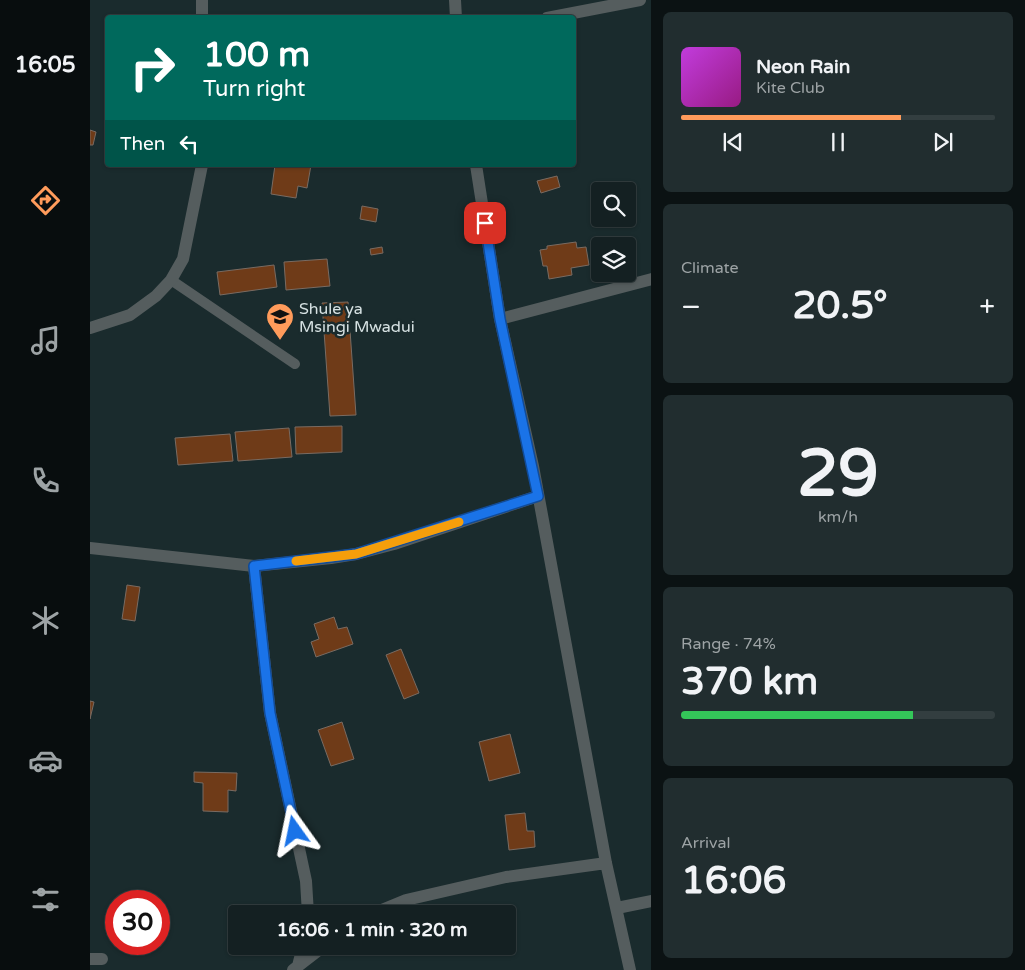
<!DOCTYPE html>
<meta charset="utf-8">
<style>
:root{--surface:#142022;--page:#212d2f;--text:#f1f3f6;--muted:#9da3a5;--line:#333e40;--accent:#ff9b5b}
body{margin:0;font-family:"Varela Round",sans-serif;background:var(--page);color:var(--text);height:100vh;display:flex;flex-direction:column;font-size:19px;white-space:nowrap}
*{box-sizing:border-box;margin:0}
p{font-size:16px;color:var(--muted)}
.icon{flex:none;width:28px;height:28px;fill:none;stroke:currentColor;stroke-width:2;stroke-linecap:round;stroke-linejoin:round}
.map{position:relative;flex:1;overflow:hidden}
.drawer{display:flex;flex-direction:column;gap:12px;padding:12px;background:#0b1213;width:374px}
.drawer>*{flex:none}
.top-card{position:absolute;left:15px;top:15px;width:471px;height:152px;border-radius:5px;box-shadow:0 1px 4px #0004,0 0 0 1px var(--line);background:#00695c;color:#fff;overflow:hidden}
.tools{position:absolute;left:501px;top:182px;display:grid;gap:10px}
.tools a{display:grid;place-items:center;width:45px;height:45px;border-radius:5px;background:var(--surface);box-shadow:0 1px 4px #0004,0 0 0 1px var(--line);font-size:25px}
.speed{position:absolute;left:15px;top:890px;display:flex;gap:10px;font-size:25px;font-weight:700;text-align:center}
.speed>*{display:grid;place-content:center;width:65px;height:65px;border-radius:50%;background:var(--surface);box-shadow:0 1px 4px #0004,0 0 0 1px var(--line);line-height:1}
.speed .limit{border:8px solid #d22;background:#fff;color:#111}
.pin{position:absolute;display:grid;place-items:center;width:42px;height:42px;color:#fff;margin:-21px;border-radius:10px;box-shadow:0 2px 8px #0006}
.me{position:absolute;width:55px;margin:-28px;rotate:348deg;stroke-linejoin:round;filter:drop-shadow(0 0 4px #0008)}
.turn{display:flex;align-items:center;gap:18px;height:105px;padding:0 15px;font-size:22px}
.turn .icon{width:65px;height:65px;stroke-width:2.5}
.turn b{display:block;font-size:35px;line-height:42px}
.then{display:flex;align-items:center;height:48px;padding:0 15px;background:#0003;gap:10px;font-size:19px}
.big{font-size:38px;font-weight:800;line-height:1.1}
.drawer .tile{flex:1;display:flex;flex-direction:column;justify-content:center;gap:8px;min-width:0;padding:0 18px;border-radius:8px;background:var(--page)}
.drawer .dial{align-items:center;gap:0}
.dial b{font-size:65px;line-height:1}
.song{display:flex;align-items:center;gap:15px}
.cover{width:60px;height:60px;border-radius:8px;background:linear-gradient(135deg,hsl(290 70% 55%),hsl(310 70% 35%))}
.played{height:5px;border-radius:2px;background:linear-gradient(90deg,var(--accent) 70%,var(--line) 70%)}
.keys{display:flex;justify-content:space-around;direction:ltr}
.heat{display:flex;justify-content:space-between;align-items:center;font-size:28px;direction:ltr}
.charge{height:8px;border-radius:4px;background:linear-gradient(90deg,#34c759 74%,var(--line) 0)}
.trip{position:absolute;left:138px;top:905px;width:288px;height:50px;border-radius:5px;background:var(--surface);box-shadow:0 1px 4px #0004,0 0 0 1px var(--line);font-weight:800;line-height:50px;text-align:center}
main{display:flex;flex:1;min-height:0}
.dock{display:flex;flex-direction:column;width:90px;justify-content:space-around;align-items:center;background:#080d0e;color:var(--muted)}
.dock .icon{width:35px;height:35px}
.dock .active{color:var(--accent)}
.dock b{font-size:22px;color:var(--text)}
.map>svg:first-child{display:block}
</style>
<main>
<nav class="dock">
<b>16:05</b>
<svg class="icon active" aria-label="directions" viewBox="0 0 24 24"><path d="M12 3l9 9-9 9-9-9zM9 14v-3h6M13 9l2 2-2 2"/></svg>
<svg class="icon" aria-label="music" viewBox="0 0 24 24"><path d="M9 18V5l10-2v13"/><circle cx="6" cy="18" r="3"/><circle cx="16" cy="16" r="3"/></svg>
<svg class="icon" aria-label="phone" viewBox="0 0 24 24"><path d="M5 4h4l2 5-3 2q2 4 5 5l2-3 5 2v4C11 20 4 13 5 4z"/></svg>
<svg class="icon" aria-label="climate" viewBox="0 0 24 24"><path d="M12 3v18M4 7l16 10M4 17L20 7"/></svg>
<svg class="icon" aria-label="car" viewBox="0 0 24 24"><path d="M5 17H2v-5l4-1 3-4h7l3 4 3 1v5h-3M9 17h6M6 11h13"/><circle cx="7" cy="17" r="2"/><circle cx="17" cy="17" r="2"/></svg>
<svg class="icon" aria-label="filters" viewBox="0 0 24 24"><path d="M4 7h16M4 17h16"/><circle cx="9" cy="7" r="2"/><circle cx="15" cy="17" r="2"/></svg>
</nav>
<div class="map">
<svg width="562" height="970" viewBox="0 0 562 970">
<rect width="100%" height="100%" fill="#1a2b2d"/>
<path fill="#6f3b18" stroke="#796b62" d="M0 130 6 132 3 145H0Z
M185 165H221L217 188 208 186 206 198 181 194Z
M467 176 470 187 451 193 447 181Z
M272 206 288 209 286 222 270 219Z
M486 242 487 248 496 247 499 265 481 268 482 275 459 279 457 266H453L450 250 457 249V246Z
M292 247 293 253 281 255 280 249Z
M237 259 240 286 196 290 194 262Z
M184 265 187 287 130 295 127 272Z
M258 302 266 415 240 416 232 303Z
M252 426V452L206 454 205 427Z
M199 428 202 457 148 461 145 432Z
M140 434 143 461 88 465 85 438Z
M37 585 50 587 45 621 32 619Z
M244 617 248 629 257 627 263 644 226 657 221 642 229 639 224 624Z
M311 649 329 693 314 699 296 655Z
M0 701 4 702 0 719Z
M252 722 264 759 241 766 228 730Z
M420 734 430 773 399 781 389 742Z
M104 772 147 773 146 791 138 790V812L113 811V783L104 782Z
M435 813 437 831H444L445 847 419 850 415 815Z"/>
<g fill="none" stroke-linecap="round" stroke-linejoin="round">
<path stroke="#555d5e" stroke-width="10" d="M81 280 205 364"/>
<path stroke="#555d5e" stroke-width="12" d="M365 0 366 18
M112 18V0
M457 18 550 0
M386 165 410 319 443 466 516 863 540 970
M410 319 562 279
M0 328 40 315 66 296 81 280 93 259 112 165
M0 548 164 566 241 558 266 554 304 544 448 496
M164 566 180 713 216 881 218 914
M527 908 562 901
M282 914 316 900 416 877 516 863
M0 959H12
M208 966 213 946
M203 970 234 946"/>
</g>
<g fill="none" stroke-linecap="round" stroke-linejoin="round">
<defs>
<path id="route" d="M205 831 180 713 164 566 266 554 448 496 410 319 395 223"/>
</defs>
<use href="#route" stroke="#114b97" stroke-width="12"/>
<use href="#route" stroke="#1a73e8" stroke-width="9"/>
<path stroke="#f59e0b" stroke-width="9" d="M206 561 266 554 369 522"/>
</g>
<defs>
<symbol id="school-pin" viewBox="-11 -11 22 30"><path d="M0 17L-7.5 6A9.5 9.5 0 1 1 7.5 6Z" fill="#ff9b5b" stroke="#1a2b2d"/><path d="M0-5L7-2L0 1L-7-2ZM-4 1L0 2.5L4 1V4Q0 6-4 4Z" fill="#111"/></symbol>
</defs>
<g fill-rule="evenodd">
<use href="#school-pin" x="174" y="301" width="32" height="43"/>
</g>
<g text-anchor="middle" stroke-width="5" stroke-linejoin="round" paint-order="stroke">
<g font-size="16" fill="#d6e1e2" stroke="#1a2b2d" text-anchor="start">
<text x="209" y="314">Shule ya<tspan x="209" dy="18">Msingi Mwadui</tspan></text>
</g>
</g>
</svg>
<div class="tools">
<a><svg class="icon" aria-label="search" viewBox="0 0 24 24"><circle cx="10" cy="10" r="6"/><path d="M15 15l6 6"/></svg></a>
<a><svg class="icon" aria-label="layers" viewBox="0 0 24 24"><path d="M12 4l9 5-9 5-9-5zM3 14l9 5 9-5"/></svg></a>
</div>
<div class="speed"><div class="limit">30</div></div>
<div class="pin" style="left:395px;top:223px;background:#d93025"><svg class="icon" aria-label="arrive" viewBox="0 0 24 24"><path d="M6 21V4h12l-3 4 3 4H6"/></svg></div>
<svg class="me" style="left:205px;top:831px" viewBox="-20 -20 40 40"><path d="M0-17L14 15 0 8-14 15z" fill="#1a73e8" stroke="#fff" stroke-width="4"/></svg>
<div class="trip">16:06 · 1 min · 320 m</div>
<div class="top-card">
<div class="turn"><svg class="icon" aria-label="right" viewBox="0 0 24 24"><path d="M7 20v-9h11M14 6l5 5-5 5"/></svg><div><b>100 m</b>Turn right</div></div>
<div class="then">Then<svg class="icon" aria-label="left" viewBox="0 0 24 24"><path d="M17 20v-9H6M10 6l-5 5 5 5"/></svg></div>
</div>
</div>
<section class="drawer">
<div class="tile">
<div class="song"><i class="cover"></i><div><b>Neon Rain</b><p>Kite Club</p></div></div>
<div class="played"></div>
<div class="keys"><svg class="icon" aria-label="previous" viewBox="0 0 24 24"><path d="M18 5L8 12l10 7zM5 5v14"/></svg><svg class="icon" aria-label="pause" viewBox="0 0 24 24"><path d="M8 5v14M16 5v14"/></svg><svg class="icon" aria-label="next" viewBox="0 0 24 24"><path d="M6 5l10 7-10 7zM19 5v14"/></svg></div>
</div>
<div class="tile"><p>Climate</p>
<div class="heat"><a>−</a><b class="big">20.5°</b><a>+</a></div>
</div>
<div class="tile dial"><b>29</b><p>km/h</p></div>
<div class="tile"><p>Range · 74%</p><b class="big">370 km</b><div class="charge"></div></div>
<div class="tile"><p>Arrival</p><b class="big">16:06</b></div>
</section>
</main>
